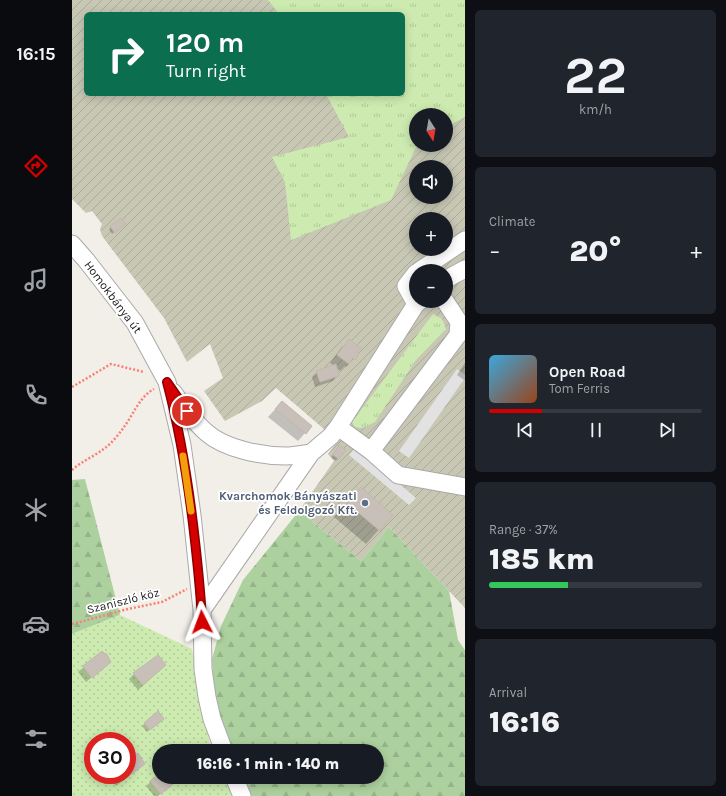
<!DOCTYPE html>
<meta charset="utf-8">
<style>
:root{--surface:#171b24;--page:#20242c;--text:#f1f3f6;--muted:#9ea1a6;--line:#363941;--accent:#d40000}
body{margin:0;font-family:Karla,sans-serif;background:var(--page);color:var(--text);height:100vh;display:flex;flex-direction:column;font-size:15px;white-space:nowrap}
*{box-sizing:border-box;margin:0}
p{font-size:13px;color:var(--muted)}
.icon{flex:none;width:22px;height:22px;fill:none;stroke:currentColor;stroke-width:2;stroke-linecap:round;stroke-linejoin:round}
.map{position:relative;flex:1;overflow:hidden}
.panel{display:flex;flex-direction:column;gap:10px;padding:10px;background:#0d0f14;width:261px}
.panel>*{flex:none}
.hud{position:absolute;left:12px;top:12px;width:321px;height:84px;border-radius:6px;box-shadow:0 2px 10px #0003;background:#0b6e4f;color:#fff;overflow:hidden}
.needle{width:26px;rotate:169deg}
.fabs{position:absolute;left:337px;top:108px;display:grid;gap:8px}
.fabs a{display:grid;place-items:center;width:44px;height:44px;border-radius:50%;background:var(--surface);box-shadow:0 2px 10px #0003;font-size:20px}
.speed{position:absolute;left:12px;top:732px;display:flex;gap:8px;font-size:20px;font-weight:700;text-align:center}
.speed>*{display:grid;place-content:center;width:52px;height:52px;border-radius:50%;background:var(--surface);box-shadow:0 2px 10px #0003;line-height:1}
.speed .limit{border:6px solid #d22;background:#fff;color:#111}
.pin{position:absolute;display:grid;place-items:center;width:34px;height:34px;color:#fff;margin:-17px;border:2px solid #fff;border-radius:50%;box-shadow:0 1px 4px #0007}
.me{position:absolute;width:44px;margin:-22px;rotate:357deg;stroke-linejoin:round;filter:drop-shadow(0 0 3px #0008)}
.turn{display:flex;align-items:center;gap:14px;height:84px;padding:0 16px;font-size:18px}
.turn .icon{width:52px;height:52px;stroke-width:2.5}
.turn b{display:block;font-size:28px;line-height:34px}
.big{font-size:30px;font-weight:800;line-height:1.1}
.panel .tile{flex:1;display:flex;flex-direction:column;justify-content:center;gap:6px;min-width:0;padding:0 14px;border-radius:6px;background:var(--page)}
.panel .dial{align-items:center;gap:0}
.dial b{font-size:52px;line-height:1}
.song{display:flex;align-items:center;gap:12px}
.cover{width:48px;height:48px;border-radius:6px;background:linear-gradient(135deg,hsl(200 70% 55%),hsl(20 70% 35%))}
.played{height:4px;border-radius:2px;background:linear-gradient(90deg,var(--accent) 25%,var(--line) 25%)}
.keys{display:flex;justify-content:space-around;direction:ltr}
.heat{display:flex;justify-content:space-between;align-items:center;font-size:22px;direction:ltr}
.charge{height:6px;border-radius:3px;background:linear-gradient(90deg,#34c759 37%,var(--line) 0)}
.trip{position:absolute;left:80px;top:744px;width:232px;height:40px;border-radius:20px;background:var(--surface);box-shadow:0 2px 10px #0003;font-weight:800;line-height:40px;text-align:center}
main{display:flex;flex:1;min-height:0}
.tabs{display:flex;flex-direction:column;width:72px;justify-content:space-around;align-items:center;background:#090b0e;color:var(--muted)}
.tabs .icon{width:28px;height:28px}
.tabs .active{color:var(--accent)}
.tabs b{font-size:18px;color:var(--text)}
.map>svg:first-child{display:block}
</style>
<main>
<nav class="tabs">
<b>16:15</b>
<svg class="icon active" aria-label="directions" viewBox="0 0 24 24"><path d="M12 3l9 9-9 9-9-9zM9 14v-3h6M13 9l2 2-2 2"/></svg>
<svg class="icon" aria-label="music" viewBox="0 0 24 24"><path d="M9 18V5l10-2v13"/><circle cx="6" cy="18" r="3"/><circle cx="16" cy="16" r="3"/></svg>
<svg class="icon" aria-label="phone" viewBox="0 0 24 24"><path d="M5 4h4l2 5-3 2q2 4 5 5l2-3 5 2v4C11 20 4 13 5 4z"/></svg>
<svg class="icon" aria-label="climate" viewBox="0 0 24 24"><path d="M12 3v18M4 7l16 10M4 17L20 7"/></svg>
<svg class="icon" aria-label="car" viewBox="0 0 24 24"><path d="M5 17H2v-5l4-1 3-4h7l3 4 3 1v5h-3M9 17h6M6 11h13"/><circle cx="7" cy="17" r="2"/><circle cx="17" cy="17" r="2"/></svg>
<svg class="icon" aria-label="filters" viewBox="0 0 24 24"><path d="M4 7h16M4 17h16"/><circle cx="9" cy="7" r="2"/><circle cx="15" cy="17" r="2"/></svg>
</nav>
<div class="map">
<svg width="393" height="796" viewBox="0 0 393 796">
<defs>
<pattern id="construction-furrows" width="10" height="10" patternUnits="userSpaceOnUse"><rect width="10" height="10" fill="#c7c7b4"/><path d="M-1 1l2-2M0 10L10 0M9 11l2-2" fill="none" stroke="#abab9a"/></pattern>
<pattern id="grass-tufts" width="24" height="20" patternUnits="userSpaceOnUse"><rect width="24" height="20" fill="#cdebb0"/><path d="M3 7l-1-3M5 7V3M7 7l1-3M15 17l-1-3M17 17v-4M19 17l1-3" fill="none" stroke="#b0c997"/></pattern>
<pattern id="forest-firs" width="22" height="20" patternUnits="userSpaceOnUse"><rect width="22" height="20" fill="#add19e"/><path d="M5 1l3.5 6h-7zM16 11l3.5 6h-7z" fill="#95b388"/></pattern>
<pattern id="garden-dots" width="8" height="8" patternUnits="userSpaceOnUse"><rect width="8" height="8" fill="#cdebb0"/><path d="M2 2h.1M6 6h.1" fill="none" stroke="#b0c997" stroke-width="1.8" stroke-linecap="round"/></pattern>
</defs>
<rect width="100%" height="100%" fill="#f2efe9"/>
<path fill="url(#construction-furrows)" fill-rule="evenodd" d="M0 0H393V608L317 527 289 561 227 511 262 461 256 454 266 441 204 388 190 401 153 421 132 391 151 378 138 344 115 362 92 318 30 236 28 229 30 224 20 211 14 213 0 199ZM14 14H331V94H14ZM344 115H374V145H344ZM344 167H374V197H344ZM344 219H374V249H344ZM344 271H374V301H344Z"/>
<path fill="url(#grass-tufts)" d="M196 0H393V117L374 127V115H344V145H345L319 200 219 240 213 182 200 157 277 137 254 94H331V14H207Z
M361 314 370 319 374 329 344 360 303 422 291 428 283 427 280 422Z"/>
<path fill="url(#forest-firs)" d="M13 479 48 615 0 634V480Z
M227 511 289 561 317 527 377 591 386 640 393 650V796H176L168 777H305V751H158L143 703 140 659 149 626 171 580Z"/>
<path fill="url(#garden-dots)" fill-rule="evenodd" d="M48 615 120 649 137 740 141 751H87V777H152L160 796H0V634ZM21 741H55V775H21Z"/>
<path fill="#e2e2e2" d="M385 369 393 375V378L337 458 327 451Z
M284 447 344 498 337 505 277 455Z"/>
<path fill="#0003" d="M50 226 40 234 37 229 39 227Z
M277 341 286 354 274 367 273 366 268 371 263 367 266 375 261 381 243 387 240 377 245 372 262 366 258 363 269 348Z
M393 363V379L392 380 385 375Z
M210 402 233 433 226 441 196 417Z
M265 449 273 450 264 461 259 457Z
M289 488 320 515 294 544 262 517Z
M30 652 38 662 14 682 6 672Z
M88 670 66 690 57 679 62 674Z
M86 712 89 721 75 732 70 726Z
M55 763 72 764 44 786 37 777 39 775H55Z
M87 775V777H109L86 796H82L74 786Z"/>
<path fill="#c7bfb8" stroke="#c4b6ab" d="M49 218 54 224 43 233 38 226Z
M277 339 289 348 285 352 287 354 283 360 281 358 277 364 265 355Z
M264 364 267 376 248 382 244 371Z
M210 401 240 426 234 434 203 409Z
M267 445 274 450 267 459 261 455Z
M289 487 321 515 308 531 275 503Z
M30 651 33 654 34 653 39 662 20 678 11 666Z
M86 655 94 665 71 685 61 673Z
M86 711 92 719 78 730 72 723Z
M66 753 73 764 50 781 45 775H55V761Z
M87 774V777H110L89 794 78 781Z"/>
<g fill="none" stroke-linecap="round" stroke-linejoin="round">
<defs>
<path id="minor" d="M0 244 14 260 63 323 95 382 110 445 120 515 130 610 131 669 135 697 140 719 152 751
M347 271 393 240
M344 273 334 286 344 304
M374 280 380 276 393 269
M101 392C111 406 121 421 135 433 153 449 190 456 214 456 222 456 231 454 239 453
M266 427 299 451 326 475 393 487
M299 451 386 335 387 322 373 301
M130 610 239 453 259 436 266 427 344 304 348 301
M162 777 170 796"/>
</defs>
<use href="#minor" stroke="#a9a9a9" stroke-width="19"/>
<path stroke="#fa8072" stroke-width="2.5" stroke-dasharray="2 2" stroke-linecap="butt" d="M0 387 39 364 72 372
M0 470C10 461 23 456 33 448 40 443 47 434 52 427 61 415 68 396 82 389
M0 624 56 609 90 602 115 589"/>
<use href="#minor" stroke="#fff" stroke-width="17"/>
</g>
<g fill="none" stroke-linecap="round" stroke-linejoin="round">
<defs>
<path id="route" d="M115 411 95 382C109 435 117 487 123 541 126 568 129 595 130 622"/>
</defs>
<use href="#route" stroke="#8a0000" stroke-width="10"/>
<use href="#route" stroke="#d40000" stroke-width="7"/>
<path stroke="#f59e0b" stroke-width="7" d="M111 456 119 511"/>
</g>
<circle fill="#5c6f8a" stroke="#fff" stroke-width="1.5" cx="293" cy="503" r="4"/>
<g text-anchor="middle" stroke-width="3.5" stroke-linejoin="round" paint-order="stroke">
<g font-size="12" fill="#222" stroke="#fff">
<text transform="translate(41 297) rotate(53)" y="4">Homokbánya út</text>
<text transform="translate(51 601) rotate(-14)" y="4">Szaniszló köz</text>
</g>
<g font-size="12" font-weight="bold" fill="#4e5e75" stroke="#fff" text-anchor="end">
<text x="285" y="500">Kvarchomok Bányászati<tspan x="285" dy="14">és Feldolgozó Kft.</tspan></text>
</g>
</g>
</svg>
<div class="fabs">
<a><svg class="needle" viewBox="-14 -14 28 28"><path d="M0-13l5 13h-10z" fill="#e53935"/><path d="M0 13l5-13h-10z" fill="#9ea1a6"/></svg></a>
<a><svg class="icon" aria-label="sound" viewBox="0 0 24 24"><path d="M4 9h4l5-4v14l-5-4H4zM17 9q2 3 0 6"/></svg></a>
<a>+</a>
<a>−</a>
</div>
<div class="speed"><div class="limit">30</div></div>
<div class="pin" style="left:115px;top:411px;background:#d93025"><svg class="icon" aria-label="arrive" viewBox="0 0 24 24"><path d="M6 21V4h12l-3 4 3 4H6"/></svg></div>
<svg class="me" style="left:130px;top:622px" viewBox="-20 -20 40 40"><path d="M0-17L14 15 0 8-14 15z" fill="#d40000" stroke="#fff" stroke-width="4"/></svg>
<div class="trip">16:16 · 1 min · 140 m</div>
<div class="hud">
<div class="turn"><svg class="icon" aria-label="right" viewBox="0 0 24 24"><path d="M7 20v-9h11M14 6l5 5-5 5"/></svg><div><b>120 m</b>Turn right</div></div>
</div>
</div>
<section class="panel">
<div class="tile dial"><b>22</b><p>km/h</p></div>
<div class="tile"><p>Climate</p>
<div class="heat"><a>−</a><b class="big">20°</b><a>+</a></div>
</div>
<div class="tile">
<div class="song"><i class="cover"></i><div><b>Open Road</b><p>Tom Ferris</p></div></div>
<div class="played"></div>
<div class="keys"><svg class="icon" aria-label="previous" viewBox="0 0 24 24"><path d="M18 5L8 12l10 7zM5 5v14"/></svg><svg class="icon" aria-label="pause" viewBox="0 0 24 24"><path d="M8 5v14M16 5v14"/></svg><svg class="icon" aria-label="next" viewBox="0 0 24 24"><path d="M6 5l10 7-10 7zM19 5v14"/></svg></div>
</div>
<div class="tile"><p>Range · 37%</p><b class="big">185 km</b><div class="charge"></div></div>
<div class="tile"><p>Arrival</p><b class="big">16:16</b></div>
</section>
</main>
